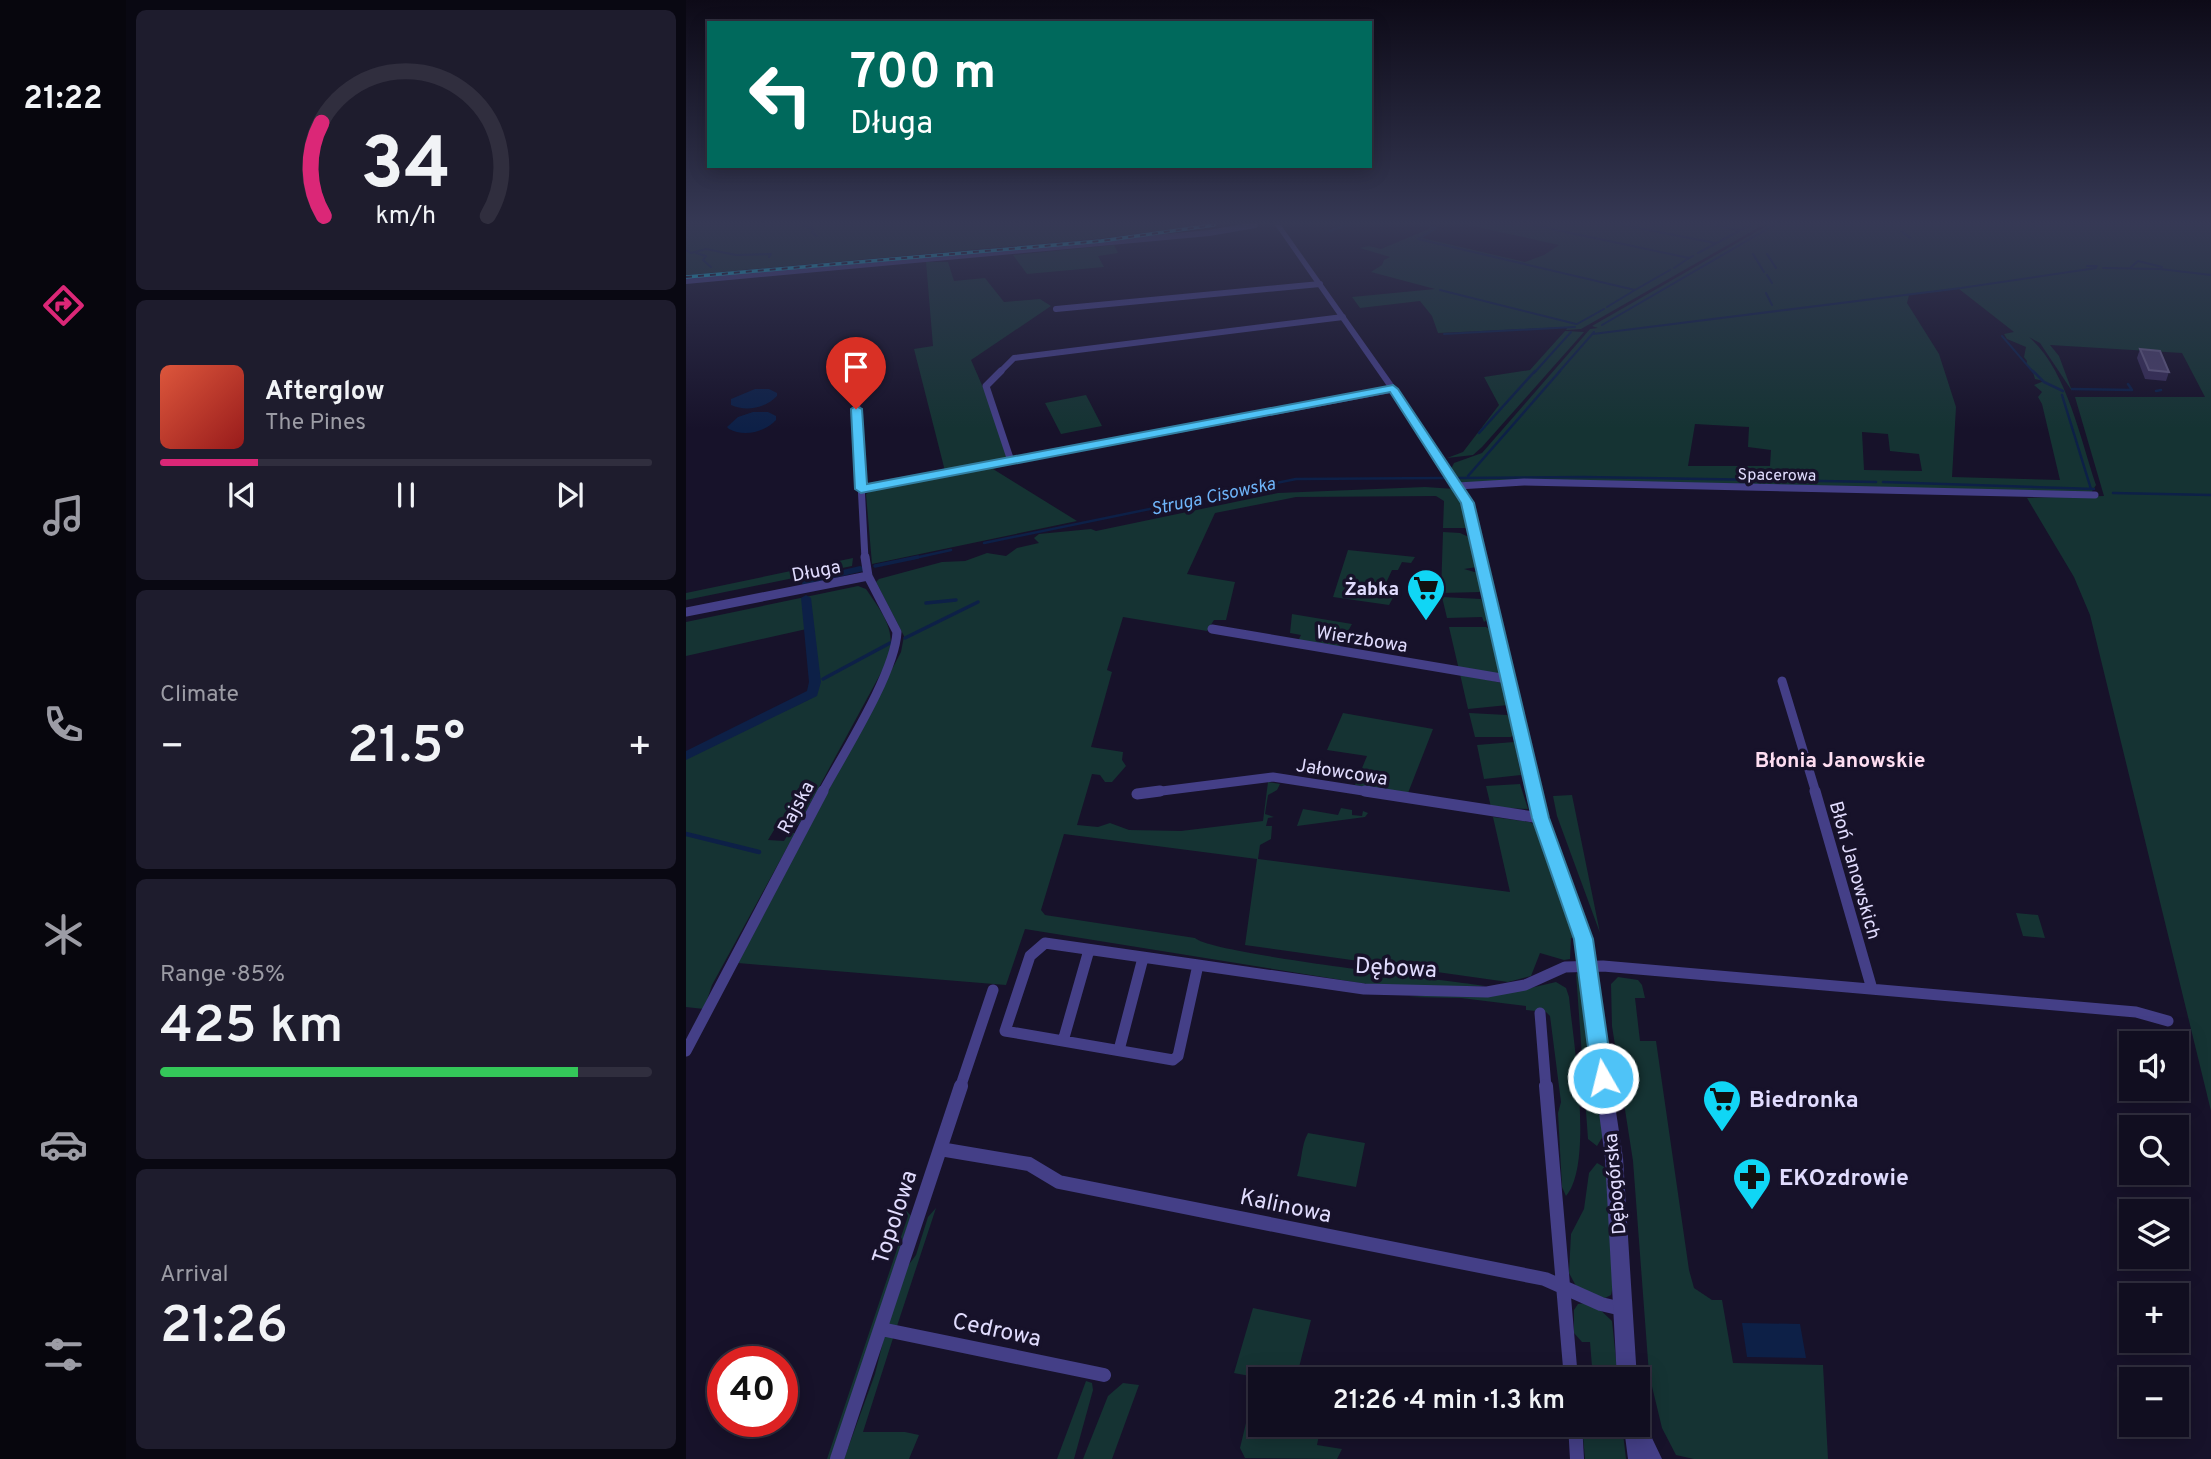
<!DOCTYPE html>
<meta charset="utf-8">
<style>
:root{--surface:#110e20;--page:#1e1c2d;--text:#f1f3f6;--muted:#9c9ca5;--line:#302e3e;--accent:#db2777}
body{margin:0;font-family:Overpass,sans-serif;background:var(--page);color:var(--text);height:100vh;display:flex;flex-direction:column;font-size:26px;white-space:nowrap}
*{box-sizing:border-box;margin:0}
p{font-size:23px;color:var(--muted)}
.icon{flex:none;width:38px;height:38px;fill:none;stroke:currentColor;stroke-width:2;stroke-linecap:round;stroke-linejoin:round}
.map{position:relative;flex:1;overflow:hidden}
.details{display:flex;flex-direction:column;gap:10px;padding:10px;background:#090812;width:560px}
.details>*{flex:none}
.hud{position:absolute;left:21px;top:21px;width:665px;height:147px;border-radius:0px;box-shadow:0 4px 18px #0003,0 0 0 2px var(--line);background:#00695c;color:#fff;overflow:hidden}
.controls{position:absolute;left:1433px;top:1031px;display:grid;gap:14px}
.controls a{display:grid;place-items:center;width:70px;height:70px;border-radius:0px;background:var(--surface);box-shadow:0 4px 18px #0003,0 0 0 2px var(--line);font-size:35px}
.speed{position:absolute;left:21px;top:1346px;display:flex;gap:14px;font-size:35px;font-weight:700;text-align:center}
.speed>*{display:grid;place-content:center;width:91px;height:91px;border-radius:50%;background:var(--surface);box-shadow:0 4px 18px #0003,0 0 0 2px var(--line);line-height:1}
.speed .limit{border:10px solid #d22;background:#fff;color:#111}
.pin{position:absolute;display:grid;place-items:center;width:60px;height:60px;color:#fff;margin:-72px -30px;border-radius:50% 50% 50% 0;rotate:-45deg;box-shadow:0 0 7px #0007}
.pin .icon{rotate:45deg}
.me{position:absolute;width:77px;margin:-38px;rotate:352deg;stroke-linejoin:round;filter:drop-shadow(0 0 5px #0008)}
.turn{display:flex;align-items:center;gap:24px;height:147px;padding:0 28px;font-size:32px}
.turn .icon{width:91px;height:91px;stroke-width:2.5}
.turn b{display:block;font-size:49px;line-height:60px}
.big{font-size:52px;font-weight:600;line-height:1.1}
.details .widget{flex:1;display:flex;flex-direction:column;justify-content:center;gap:10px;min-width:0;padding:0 24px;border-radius:10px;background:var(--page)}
.details .dial{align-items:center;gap:0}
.dial svg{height:182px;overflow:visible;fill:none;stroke:var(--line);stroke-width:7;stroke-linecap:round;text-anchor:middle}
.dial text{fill:var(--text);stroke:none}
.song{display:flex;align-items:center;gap:21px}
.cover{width:84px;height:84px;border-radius:10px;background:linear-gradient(135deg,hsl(10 70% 55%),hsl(0 70% 35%))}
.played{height:7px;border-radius:4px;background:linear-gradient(90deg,var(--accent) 20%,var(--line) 20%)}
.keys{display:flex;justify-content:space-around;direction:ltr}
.heat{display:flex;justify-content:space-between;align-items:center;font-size:38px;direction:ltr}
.charge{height:10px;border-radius:5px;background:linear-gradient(90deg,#34c759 85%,var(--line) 0)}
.trip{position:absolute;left:562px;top:1367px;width:402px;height:70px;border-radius:0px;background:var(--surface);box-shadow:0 4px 18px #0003,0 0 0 2px var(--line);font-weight:600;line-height:70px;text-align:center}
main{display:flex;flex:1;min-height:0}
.dock{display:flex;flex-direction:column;width:126px;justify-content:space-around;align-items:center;background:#07060d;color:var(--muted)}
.dock .icon{width:49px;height:49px}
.dock .active{color:var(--accent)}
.dock b{font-size:32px;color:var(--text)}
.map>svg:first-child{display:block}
</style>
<main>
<nav class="dock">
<b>21:22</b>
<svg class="icon active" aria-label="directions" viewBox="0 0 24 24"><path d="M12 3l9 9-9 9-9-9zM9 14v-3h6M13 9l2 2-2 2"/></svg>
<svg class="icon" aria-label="music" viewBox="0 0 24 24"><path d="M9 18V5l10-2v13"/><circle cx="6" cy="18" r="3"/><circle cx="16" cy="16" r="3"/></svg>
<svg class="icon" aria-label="phone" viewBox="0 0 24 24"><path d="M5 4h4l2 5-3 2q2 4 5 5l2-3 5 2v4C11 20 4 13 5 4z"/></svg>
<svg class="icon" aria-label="climate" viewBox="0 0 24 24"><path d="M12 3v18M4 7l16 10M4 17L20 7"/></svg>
<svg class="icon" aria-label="car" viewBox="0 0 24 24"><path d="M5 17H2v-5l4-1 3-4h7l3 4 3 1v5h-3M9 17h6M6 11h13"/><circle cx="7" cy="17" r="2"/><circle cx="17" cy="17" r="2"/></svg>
<svg class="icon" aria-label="filters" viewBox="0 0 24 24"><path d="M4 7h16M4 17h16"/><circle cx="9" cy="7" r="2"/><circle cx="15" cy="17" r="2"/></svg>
</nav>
<section class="details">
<div class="widget dial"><svg viewBox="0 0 100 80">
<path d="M14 69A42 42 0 1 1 86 69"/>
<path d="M14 69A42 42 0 0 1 13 28" stroke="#db2777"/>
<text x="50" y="56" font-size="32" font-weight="700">34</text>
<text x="50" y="72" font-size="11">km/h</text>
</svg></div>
<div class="widget">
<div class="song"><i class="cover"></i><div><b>Afterglow</b><p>The Pines</p></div></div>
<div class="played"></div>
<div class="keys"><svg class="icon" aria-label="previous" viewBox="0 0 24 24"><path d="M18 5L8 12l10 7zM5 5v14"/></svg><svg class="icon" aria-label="pause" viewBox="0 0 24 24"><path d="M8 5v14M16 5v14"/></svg><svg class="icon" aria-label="next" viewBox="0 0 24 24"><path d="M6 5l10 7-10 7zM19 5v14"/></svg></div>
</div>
<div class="widget"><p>Climate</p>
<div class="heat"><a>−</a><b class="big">21.5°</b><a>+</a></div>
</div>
<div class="widget"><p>Range · 85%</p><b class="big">425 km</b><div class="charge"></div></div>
<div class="widget"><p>Arrival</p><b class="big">21:26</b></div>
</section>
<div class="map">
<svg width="1525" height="1459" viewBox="0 0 1525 1459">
<rect width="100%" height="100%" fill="#17122a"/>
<path fill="#153333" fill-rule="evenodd" d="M0 225H514L418 238 0 275Z
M782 225H1077L895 329 880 330 882 327 752 333 746 316 734 301 674 308 666 297 749 289 685 272 696 265 698 260 704 257 674 248 683 246 695 249 745 228 751 229 736 238 839 262 858 255 873 245Z
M1082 225H1525V1111L1404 615 1388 577 1341 498 1418 496 1389 397H1519L1496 353 1364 345 1373 356 1386 391 1354 343 1343 337C1381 370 1394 438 1410 485L1405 493 885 481H799L776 484 765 469 768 463 796 453 904 329 912 328 906 326ZM1273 289 1328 332 1318 334 1321 339 1340 347 1338 357 1341 361 1340 365 1346 369 1349 379 1358 381 1348 385 1356 392 1352 397 1356 404 1374 480 1266 477 1270 407 1253 354 1221 303 1223 295ZM1009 424 1063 427 1062 447 1085 450 1084 466H1002ZM1176 432 1202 434 1204 451 1233 454 1236 471 1178 470Z
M428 245 432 253 412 256 418 267 341 274 327 255Z
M240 262H262L268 281 299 278 318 302 354 299 365 306 285 360 330 463 307 469 391 521 186 564 180 494 192 488 260 475 228 349 247 346Z
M879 331 898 332 796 447 787 455 761 458 777 452 813 405 798 377 844 370Z
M400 395 416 426 375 434 359 403Z
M739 487 769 489 778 509 782 528H757L758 501 750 496 610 497 529 513 501 574 549 582 540 620H528L521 631 437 617 421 670 426 672 405 747 437 752 436 760 440 766 426 782H419L414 775 406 774 391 825 412 827 424 823 443 830 495 831 577 821 582 782 594 784 591 790 582 795 579 814 588 817 582 818 580 826H586L585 839 574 845 572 859 824 892 807 817 844 822 850 826 890 937 885 938 884 959 878 960 854 953 845 976 822 982 559 945 571 859 378 834 355 910 359 915 509 938C525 954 760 980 800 986H693L339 929 320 985 52 963 215 652 218 636 190 582 193 579 256 562 279 561 301 553 320 556 331 548 353 543 348 538 353 534 405 529 410 531 592 493Z
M757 532 774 533 785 538 791 567 778 569 792 573 795 592 755 593Z
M662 550 729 557 725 563 716 562 712 570H706L700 583 714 585 703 605 647 597Z
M167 558 166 566 0 600V593Z
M172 586 180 589C196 613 210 628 203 658L113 824 106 828V824L91 825 82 840 98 841 103 833H109L26 985 18 1009 0 1007V758L122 700 132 689 125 628 0 656V622Z
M756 597 795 599 803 618 798 622 796 617 761 618Z
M606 614 666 624 652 649 611 643 615 635 604 633Z
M763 627H800L806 630 814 674 773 670Z
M774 674 816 683 822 705 782 709Z
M657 713 747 729 722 793 669 785 681 756 641 750Z
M783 713 821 715 826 719 829 733 825 737H789Z
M828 742 835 775 798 779 791 745Z
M834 784 842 809 805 807 800 786Z
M886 795 914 933 871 816 867 796Z
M655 808 666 810V815L676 816 677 811 682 813 679 817 611 826 617 809 652 815Z
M1330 913 1352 915 1359 938 1337 936Z
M890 973 897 979 917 1136 911 1146 902 1139Z
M932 977 952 980 956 985 959 998H949L954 1041H970L1003 1270 1008 1288 1026 1300H1036L1047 1363 1137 1365 1142 1459H1008L990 1455 976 1428 963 1374 947 1161 926 1026 925 984Z
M870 982 880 988 883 997C887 1040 908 1164 880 1196L876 1187 872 1113 875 1102 864 1016 860 1012 840 1010V1006L775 998 722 997 836 990Z
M622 1133 679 1143 670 1187 611 1176C616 1162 615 1145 622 1133Z
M911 1163 918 1167 921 1173 927 1286 925 1295 915 1300 890 1286 883 1273 885 1234 898 1209 903 1173Z
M250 1208 211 1326 202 1325 221 1267 230 1255 242 1217Z
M219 1209 225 1216 155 1428 144 1459H141L222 1216Z
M900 1303 908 1304 926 1321 932 1379H907L904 1342H896L888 1333V1310L892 1304Z
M567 1308 625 1320 610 1379H574V1384L569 1377 548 1373Z
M199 1334 208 1335 177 1432H219L233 1435 223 1459H158L189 1374Z
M400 1381 406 1383 407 1390 388 1459H371Z
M437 1383 453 1385 426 1459H397L422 1396Z
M566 1398 574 1399V1424L635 1425 631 1445 656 1449 651 1459 559 1458 554 1448Z
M896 1425H936L940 1459H899Z"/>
<path fill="#0d2047" d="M69 389H83L91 393V396C80 408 60 412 45 405V399Z
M67 412H82L90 416V420C79 432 58 437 43 429L41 427 52 417Z
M1056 1323 1114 1324 1120 1358 1061 1357Z"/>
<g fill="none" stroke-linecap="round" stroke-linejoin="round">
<path stroke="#0d2047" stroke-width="2" d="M117 225 127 229 126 233 131 236
M736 225 750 228 732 239 949 290 921 307
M847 225 1003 258 1007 256
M937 225 1029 243
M1027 225 1053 230
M644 231 661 225
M1215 231 1224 238
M0 250 5 253 20 249 50 255 85 254 83 257
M10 253 20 256 17 260 25 267
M1012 253 1064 225
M1067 254 1078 272
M1081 254 1090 268
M1401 266H1411
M1445 267 1452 261 1476 267
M988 268 1003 258
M1417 268 1474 269 1525 275
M1081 275 1086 283
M754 290 890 324
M949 290 984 270
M1080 293 1086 305
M891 324 918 309
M916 325 1088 225
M758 334 889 327
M907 334 1275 288 1410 268
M1316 336 1348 373
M848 373 885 332
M872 373 908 332"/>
<path stroke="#0d2047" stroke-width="2.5" d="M1347 371 1358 382 1377 391
M1386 389 1446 390 1442 384
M1470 391 1475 390
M1376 395 1405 489
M793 433 849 371
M782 476 874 371
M773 478 898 477 1190 482
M1197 482 1408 489
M1427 493 1525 495
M298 543 610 479 759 478
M224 559 265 550"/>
<path stroke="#0d2047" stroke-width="3.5" d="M189 566 232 557
M240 603 270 600
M219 638 292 602
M137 679 204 643"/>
<path stroke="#0d2047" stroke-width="4.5" d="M0 834 73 852"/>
<path fill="#0d2047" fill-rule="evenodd" d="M174 566 178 567V571L126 583 125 586 121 587 116 584 117 579Z
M120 595 125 598 135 682 131 696 0 760V751L121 691 123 682 115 598Z"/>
<path stroke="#443f87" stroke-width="6" d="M0 281 523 233 569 225
M370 309 634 284
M168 360 169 373
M313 373 328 358 657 317"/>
<path stroke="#443f87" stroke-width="7" d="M169 371 179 559
M315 371 300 386 325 461
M772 486 838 482 1409 495
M175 489 707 389"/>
<path stroke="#443f87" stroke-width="9" d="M0 612 182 576
M526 629 821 679
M1096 681 1130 793
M136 793C157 754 209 673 211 632L182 576 179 557
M460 793 587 777 690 793"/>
<path stroke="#443f87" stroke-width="11" d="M679 791 854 818
M1129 791 1186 989
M451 794 474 791
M359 943 512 965 492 1056 487 1060 319 1031 344 956Z
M512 965 678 989 801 992 839 985 879 967 917 966 1450 1012 1482 1021
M854 1013 860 1088
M377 1041 403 950
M433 1050 457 958
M0 1051 137 791
M274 1088 307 990"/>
<path stroke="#443f87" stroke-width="14" d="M860 1086 885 1379
M254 1149 343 1164 373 1182 859 1279 915 1304 936 1309
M195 1329 418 1375
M889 1424 891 1459
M151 1459 275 1086"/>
<path fill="#443f87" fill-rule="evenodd" d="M589 225H595L711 389 786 503 861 818 904 939 937 1158 951 1379H931L919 1158 890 939 847 818 776 503 703 389Z
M952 1415 956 1417 976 1459H942L938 1428 939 1424H952Z"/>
<defs>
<path id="rail" d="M0 277 415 241 528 225"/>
</defs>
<use href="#rail" stroke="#10d6f5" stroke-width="3.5"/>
<use href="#rail" stroke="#17122a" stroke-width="2" stroke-dasharray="6" stroke-linecap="butt"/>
</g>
<path fill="#362c57" d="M1454 349 1483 372 1480 381 1459 379 1451 358Z"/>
<path fill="#483f69" stroke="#605880" stroke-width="2" d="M1454 349 1474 351 1483 372 1463 370Z"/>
<linearGradient id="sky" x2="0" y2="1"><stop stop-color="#0d0a17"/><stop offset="0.52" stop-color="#363955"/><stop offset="1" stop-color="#363955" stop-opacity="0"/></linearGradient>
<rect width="1525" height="429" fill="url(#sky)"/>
<path fill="#4fc3f7" stroke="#337fa1" stroke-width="2" d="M707 385 712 389 788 503 863 818 907 939 927 1078 924 1084 917 1087 909 1084 906 1078 888 939 846 818 775 503 704 392 175 493 169 489 165 409 170 406 176 409 181 484Z"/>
<defs>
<symbol id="supermarket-pin" viewBox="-11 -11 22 30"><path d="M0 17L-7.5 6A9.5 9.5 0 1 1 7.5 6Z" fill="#10d6f5" stroke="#17122a"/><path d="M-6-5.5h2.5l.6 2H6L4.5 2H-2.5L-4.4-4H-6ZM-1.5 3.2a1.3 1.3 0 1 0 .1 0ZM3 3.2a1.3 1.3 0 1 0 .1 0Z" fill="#111"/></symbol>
<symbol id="pharmacy-pin" viewBox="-11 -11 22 30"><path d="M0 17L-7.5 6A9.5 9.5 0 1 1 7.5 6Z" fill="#10d6f5" stroke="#17122a"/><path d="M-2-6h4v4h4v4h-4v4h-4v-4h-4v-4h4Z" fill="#111"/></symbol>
</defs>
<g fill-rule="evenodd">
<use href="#supermarket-pin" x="718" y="566" width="44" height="60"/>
<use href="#supermarket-pin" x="1014" y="1077" width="44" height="60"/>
<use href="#pharmacy-pin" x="1044" y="1155" width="44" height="60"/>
</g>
<g text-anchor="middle" stroke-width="7" stroke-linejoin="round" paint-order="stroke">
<g font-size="16" fill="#e1dcfe" stroke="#17122a">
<text transform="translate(1091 474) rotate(1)" y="6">Spacerowa</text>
</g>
<g font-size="18" font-style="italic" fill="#6eb4f9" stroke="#17122a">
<text transform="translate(527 496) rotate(-12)" y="6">Struga Cisowska</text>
</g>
<g font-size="19" fill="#e1dcfe" stroke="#17122a">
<text transform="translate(130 570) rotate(-11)" y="7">Długa</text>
<text transform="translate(676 638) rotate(9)" y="7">Wierzbowa</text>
<text transform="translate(656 771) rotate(9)" y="7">Jałowcowa</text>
<text transform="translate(109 807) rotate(-62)" y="7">Rajska</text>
<text transform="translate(1170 870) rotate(74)" y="7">Błoń Janowskich</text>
<text transform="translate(928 1184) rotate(-95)" y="7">Dębogórska</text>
</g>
<g font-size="19" font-weight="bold" fill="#e1dcfe" stroke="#17122a" text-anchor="end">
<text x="713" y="595">Żabka</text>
</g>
<g font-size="21" font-weight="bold" fill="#fedef1" stroke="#17122a">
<text x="1154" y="767">Błonia Janowskie</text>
</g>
<g font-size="23" fill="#e1dcfe" stroke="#17122a">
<text transform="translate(710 967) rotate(3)" y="8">Dębowa</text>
<text transform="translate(600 1205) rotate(12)" y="8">Kalinowa</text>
<text transform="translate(208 1217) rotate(-72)" y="8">Topolowa</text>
<text transform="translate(311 1329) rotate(12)" y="8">Cedrowa</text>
</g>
<g font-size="23" font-weight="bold" fill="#e1dcfe" stroke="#17122a" text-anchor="start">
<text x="1063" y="1107">Biedronka</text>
<text x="1093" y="1185">EKOzdrowie</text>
</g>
</g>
</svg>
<div class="controls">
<a><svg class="icon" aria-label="sound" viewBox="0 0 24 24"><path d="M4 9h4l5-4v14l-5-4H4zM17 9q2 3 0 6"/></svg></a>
<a><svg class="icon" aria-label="search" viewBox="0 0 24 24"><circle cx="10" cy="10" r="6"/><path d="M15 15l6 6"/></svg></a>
<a><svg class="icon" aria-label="layers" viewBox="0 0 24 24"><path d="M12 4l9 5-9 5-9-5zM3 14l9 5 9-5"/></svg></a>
<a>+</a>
<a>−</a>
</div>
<div class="speed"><div class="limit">40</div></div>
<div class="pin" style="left:170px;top:409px;background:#d93025"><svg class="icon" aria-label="arrive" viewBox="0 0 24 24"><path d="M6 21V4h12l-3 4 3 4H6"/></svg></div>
<svg class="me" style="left:917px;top:1078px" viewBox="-20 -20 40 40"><circle r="17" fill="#4fc3f7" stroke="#fff" stroke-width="3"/><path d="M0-11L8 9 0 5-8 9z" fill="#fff"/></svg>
<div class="trip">21:26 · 4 min · 1.3 km</div>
<div class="hud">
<div class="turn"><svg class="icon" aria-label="left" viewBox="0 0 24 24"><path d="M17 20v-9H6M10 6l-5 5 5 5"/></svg><div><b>700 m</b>Długa</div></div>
</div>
</div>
</main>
